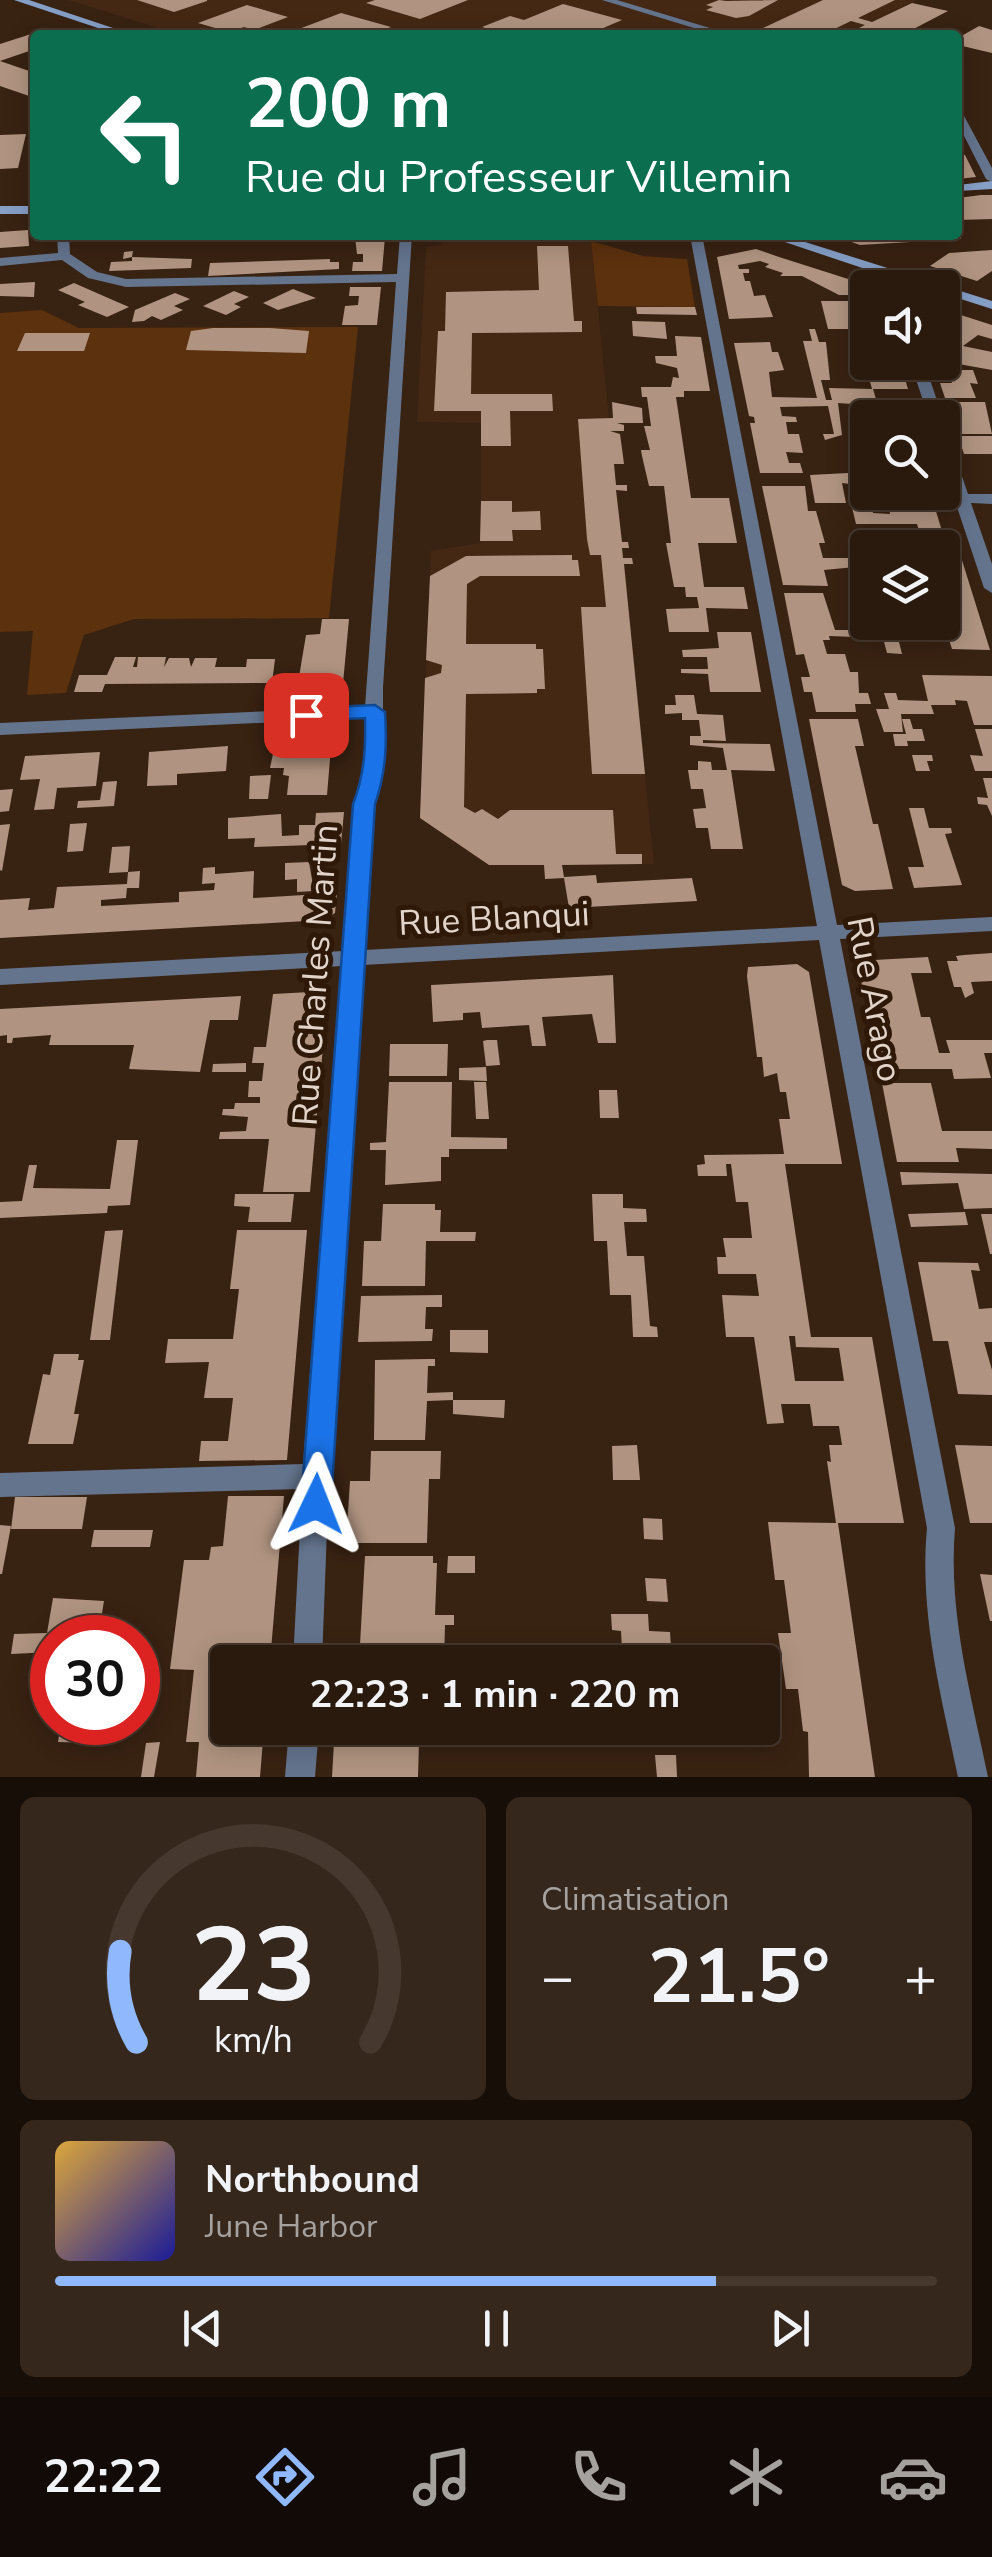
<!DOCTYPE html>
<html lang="fr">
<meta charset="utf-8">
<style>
:root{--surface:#2a1a0e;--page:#36271c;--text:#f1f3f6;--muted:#a5a19e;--line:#46382e;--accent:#8fb8fd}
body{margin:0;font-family:"Nunito Sans",sans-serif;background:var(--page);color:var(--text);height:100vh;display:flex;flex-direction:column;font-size:38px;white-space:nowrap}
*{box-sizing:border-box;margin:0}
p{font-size:32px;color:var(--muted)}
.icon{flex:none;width:55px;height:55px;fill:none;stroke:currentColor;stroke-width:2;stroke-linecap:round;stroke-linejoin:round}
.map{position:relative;height:1777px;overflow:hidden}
.panel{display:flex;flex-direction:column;gap:20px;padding:20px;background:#170e08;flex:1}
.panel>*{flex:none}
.banner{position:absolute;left:30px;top:30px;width:932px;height:210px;border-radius:10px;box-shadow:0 5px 25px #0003,0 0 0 2px var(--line);background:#0b6e4f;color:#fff;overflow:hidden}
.controls{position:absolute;left:850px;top:270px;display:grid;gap:20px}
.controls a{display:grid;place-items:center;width:110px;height:110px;border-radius:10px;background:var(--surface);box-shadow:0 5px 25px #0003,0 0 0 2px var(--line);font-size:50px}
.speed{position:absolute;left:30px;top:1615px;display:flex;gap:20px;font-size:50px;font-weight:700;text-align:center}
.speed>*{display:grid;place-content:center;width:130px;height:130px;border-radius:50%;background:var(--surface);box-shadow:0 5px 25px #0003,0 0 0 2px var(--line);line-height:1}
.speed .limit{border:15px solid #d22;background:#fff;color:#111}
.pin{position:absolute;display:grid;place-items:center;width:85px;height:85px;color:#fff;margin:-42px;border-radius:20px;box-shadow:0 5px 15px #0006}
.me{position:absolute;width:110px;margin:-55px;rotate:2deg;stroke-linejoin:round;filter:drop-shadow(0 0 8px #0008)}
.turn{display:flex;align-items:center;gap:35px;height:210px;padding:0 50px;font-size:45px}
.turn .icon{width:130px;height:130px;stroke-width:2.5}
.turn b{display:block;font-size:70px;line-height:85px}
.big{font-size:75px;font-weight:700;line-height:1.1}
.panel .card{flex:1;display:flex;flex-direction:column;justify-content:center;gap:15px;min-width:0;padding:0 35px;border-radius:15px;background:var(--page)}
.panel .dial{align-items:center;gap:0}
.dial svg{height:260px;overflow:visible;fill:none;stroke:var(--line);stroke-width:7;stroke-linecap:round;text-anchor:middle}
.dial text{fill:var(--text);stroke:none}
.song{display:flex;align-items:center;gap:30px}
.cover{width:120px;height:120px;border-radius:15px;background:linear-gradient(135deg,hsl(40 70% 55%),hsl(240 70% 35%))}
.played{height:10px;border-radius:5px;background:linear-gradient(90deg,var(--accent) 75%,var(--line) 75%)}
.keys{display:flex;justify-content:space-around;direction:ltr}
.heat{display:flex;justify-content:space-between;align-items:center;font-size:55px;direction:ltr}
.panel .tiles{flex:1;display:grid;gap:20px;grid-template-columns:1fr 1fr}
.card:last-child{grid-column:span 2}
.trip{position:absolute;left:210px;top:1645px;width:570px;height:100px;border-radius:10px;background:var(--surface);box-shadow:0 5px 25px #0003,0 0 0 2px var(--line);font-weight:700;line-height:100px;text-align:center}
.menu{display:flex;height:160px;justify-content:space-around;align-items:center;background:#110a06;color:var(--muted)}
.menu .icon{width:70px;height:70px}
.menu .selected{color:var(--accent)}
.menu b{font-size:45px;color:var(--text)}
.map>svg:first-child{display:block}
</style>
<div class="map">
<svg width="992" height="1777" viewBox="0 0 992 1777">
<rect width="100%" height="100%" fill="#382212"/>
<path fill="#442814" d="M68 0H916L844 35H181Z
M442 235H581L591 241 654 864 489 865 420 818 431 551 481 543V423L417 422 426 247 441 245Z"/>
<path fill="#5c310e" d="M591 241 643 256 687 259 695 307 598 306Z
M42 310 79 328 358 327 329 618 134 619 84 635 66 693 27 695 33 631 0 632V313Z"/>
<path fill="#b09481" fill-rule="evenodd" d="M137 0H207V1L174 12Z
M375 0H468L420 19 366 3Z
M719 0 726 1 778 0 749 16 736 18 706 10 713 7 706 5Z
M823 0H895L858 18 872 22 912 3 948 11 902 35H845L865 25 851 21 822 35H785L761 29Z
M563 4 622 20 587 35H510L482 27 510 16 524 20Z
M247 5 288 17 254 30 244 27 229 32 198 23Z
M341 13 391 27 370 35 291 32Z
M979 26 992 30V53L958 45V38Z
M50 28 69 35H35V49L0 61V44Z
M0 61 35 73V98L0 86Z
M26 134 18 168 0 169V135Z
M958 155H965L976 177 958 179Z
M981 195H992V219L958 220V198Z
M28 230 29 246 0 248V232Z
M93 235H244L242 239 178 241 93 238Z
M832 235H959L961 239 860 245Z
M355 237H385L382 271H352L353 262H363V254H357Z
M537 246H568L574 321H582V332L472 333 471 394H552L553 411H510L511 446H481V411H434L438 331H445L446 292 539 290Z
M756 249 779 257 867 285 851 295H839L802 276H780L783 273 765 267 769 264 760 261 738 265 739 269H749V273H743L745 281H750L754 296 765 295 773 317 729 319 717 257Z
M992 250V271L977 281 930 266 949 253Z
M133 251 132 257 192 259 191 268 109 271 111 262 132 261V257L123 259 124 252Z
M330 259V262H339V269L208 276 210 263Z
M35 282 34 297 0 296V284Z
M74 283 115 301 129 307 107 317 78 305 85 302 58 290Z
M350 287H381L377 325H342L345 306 358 305 359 296H349Z
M293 289 316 298 278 310 263 303Z
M234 291 249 297 234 304 241 307 226 315 203 306Z
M175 293 190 299 174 306 183 310 161 320 152 316 144 321 132 322 135 310Z
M821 301H868V329H828Z
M636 307H695L697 315 637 314Z
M942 309 992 325V339L978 335 963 346 992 352V370L942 361Z
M632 321 665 322 667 339 633 336Z
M213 328H270L309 331 306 353 186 350 191 331Z
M809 329H815L819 342H826L830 380H821L826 400H832L829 388 873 389 878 406 838 403 842 435 825 440 823 434H834L828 406 780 407 782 416 796 417 797 422H786L788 434H799L803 453 786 452 789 463H800L803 473H760L750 423H755L754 417 749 416 734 343 770 342 772 352H778L784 370 769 372 772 397 817 398 803 341H812Z
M25 333H90L84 351H17Z
M675 336 701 337 710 391H684V397H676L691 498H729L737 543H698L704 587H744L748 609 706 608 709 632H669L666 609 699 608 697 597H686L685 587H674L666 543H671L664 486H649L642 456 641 450H650L644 426H651L647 397H642L641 387H671L673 377 679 378 677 368 656 363 655 356H677Z
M857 345H868V362H900L908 389H872L868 374H875L873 366H863Z
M947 370H973L978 384 970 383 976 398H945L940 383H952Z
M612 402 642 408 643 423H617L624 425V431H610L620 434 623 456 624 464H614L616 485H627V491L616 490 622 542H628L629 548H622L623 558H632L633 564H624L645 774H592L581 607H606L601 555H590L587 539 578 419 613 418Z
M947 402H985L992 434H958Z
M879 404H913L917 418H888Z
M958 436H992V454H964Z
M848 473 850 484 842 483 846 503H815L810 475Z
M762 486H805L808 511H816L825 543H819L823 558H863L868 563V593H854L852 585H860L855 567 824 570 828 586 783 585Z
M481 501H512V512L540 511 541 530H512L513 541H480Z
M851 503H870L873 513 890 514 889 508H935L945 541H956L959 550 910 548 909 541H922L917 524H856Z
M572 555V560H578L580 576H480L467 584 466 644H536V649H543L545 689H537V693L466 694 464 807 475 813 482 809 498 819 510 810H613L616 854H642V864L562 865 564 877 596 875 597 883 692 878 697 901 569 908 564 878 545 879 544 865H489L420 818 425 678 441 673 442 665 426 660 430 576 466 556Z
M942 557H961L990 650 952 649 942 617 946 613Z
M784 593H823L835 630H868L862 603H868V622H894L902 654 887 653 883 638 829 636 830 640H823L827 654H845L850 672H858L859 693H868L871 704H855L856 712H816L812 692H804L801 677H810L804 654 796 655Z
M322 619H349L343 683H298L306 635 320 634Z
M717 632H751L761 692H710L708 674 681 673V669H708L707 657H683L682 650 719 648Z
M115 657H136L133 667H137L138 657H166L164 667 169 658H189L191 667 195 658H217L215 667H246L247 659H275L272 683 105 684 102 692H74L79 675H107Z
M922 675 992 676V725H974L967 701 955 700 956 705H931L934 714H901L903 732H884L876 709H889L884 693H896L898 700 928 701Z
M675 695H694L697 714 723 715 726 741 703 740V743L770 744 775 771 731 770 743 849H711L708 828H696L693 809 706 808 703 789H691L688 770H698V761L711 762 712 770H727L723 748 690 745V736H701L699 720H682V713L665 714V705H676Z
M809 719H858L864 746H855L873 824H878L893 889 855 891 842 885Z
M902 719H910L913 729H922L925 741H907L908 746H895L893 734H906Z
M975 729H992V771H975L970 755 983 756Z
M228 746 226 771 177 774V785L147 786 149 752Z
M287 747H331L327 795H287L289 776 283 775 284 768H270L273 754H286Z
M100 752 96 786 57 788 54 809 34 810 40 779 20 780 25 756Z
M912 755H932L933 761H927L930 771H916Z
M271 775 268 799H249L250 776Z
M983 778H992V816L987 805 978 804 977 797 988 798Z
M117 781 114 806 77 808 78 801 100 800 103 782Z
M13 789 9 811 0 812V790Z
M909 808H924L929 828H951L952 833 945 834 962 885 914 888 908 867H924Z
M344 812 341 844 254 847 255 838 228 839V818L281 814 282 836 299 835V825H315L316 813Z
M87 823 83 851 67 852 70 824Z
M10 824 2 871 0 870V825Z
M130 846 128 872 140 871 139 888H127L126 898 101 900V906L179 902V892L214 890 215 883 202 884 203 868 215 867V874L254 871 253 898 337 893 335 913 324 920 0 938V900L30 898 28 910 54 908 57 887 127 884 128 872 109 873 112 847Z
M309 862 314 891 297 892V879L285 880V863Z
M992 953V981L971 982 974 993 965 998 961 987H954L947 961H958L956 956 964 955Z
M928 957 932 973H911L921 1017H930L939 1053H950L946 1040H992V1053H984L991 1078 954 1079 952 1069H879L857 961Z
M797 964 809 972 842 1164H785L811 1337H872L904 1523H838L875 1777H809L808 1732 803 1731 798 1689H786L778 1633H791L784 1580H775L768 1522 836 1523 827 1461 831 1462 829 1445H842L839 1426H813L810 1404H781L784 1423 767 1424 754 1337H726L722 1295 759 1296 756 1274H718L717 1257H726L723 1238H752L748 1202H736L731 1164H726L727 1176H698L697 1165 705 1164 704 1155 784 1154 779 1119H790L786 1092H780L777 1073 764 1077 762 1057H757L747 976 748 967ZM789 1336H795L796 1347 839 1348 844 1381H795Z
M613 975 616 1043H598L592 1014 542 1017 546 1046H532L529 1025 482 1028 480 1012 463 1013V1020L433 1022 431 985Z
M328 991 310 1192H263L269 1139H219L220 1132 246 1131 248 1117 222 1115 223 1109H234L235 1103H260V1097H248L249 1081H262L264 1063H252L254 1047H266L273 994Z
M241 996 238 1020H210L200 1072 129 1069 134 1045H49L51 1035 13 1038 12 1043H7V1035L0 1036V1009Z
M487 1040H497L500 1065 486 1066 483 1041Z
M390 1044H448L447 1076H389Z
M246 1063V1072H212L213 1064Z
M486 1067 487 1081 459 1080V1068Z
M389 1082H452L451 1137 507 1138V1149H449V1157H441V1181L385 1185 386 1150H370V1143L386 1142Z
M474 1082H486L489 1119H476Z
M882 1083H931L942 1131H992V1149L956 1148 959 1162H897Z
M599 1090H617L619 1118H600Z
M117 1140H138L130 1205 108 1206 107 1213 0 1218V1202L22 1201 29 1165H37L33 1188 110 1189Z
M900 1172 992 1174V1208L964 1209 958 1183 902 1185Z
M235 1194H294L291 1222H248L250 1207 234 1206Z
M592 1194H623V1208L646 1209 647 1222H624L627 1256H644L650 1326 657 1327 658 1337H633L631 1295H610L607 1241H594Z
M383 1204H435V1210H441L440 1232H476L475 1241H426L425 1286H362L364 1241H381Z
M965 1212 968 1225 911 1227 908 1214Z
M981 1214H992V1254H990Z
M123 1230 110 1340H90L105 1231Z
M237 1230H307L287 1460 199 1461 201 1441H228L233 1398H204L209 1362 165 1363 168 1339H233L239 1289H230Z
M918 1262 978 1263 980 1271 971 1270 979 1309 992 1308V1342H984L992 1370V1395L958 1394 948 1341H933Z
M442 1295V1307H426L425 1329H433L432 1341 358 1342 361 1296Z
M450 1330H488V1353L450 1352Z
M54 1354H79L78 1360H84L74 1414H79L73 1444H28L43 1374 50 1375Z
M428 1359H435V1366H428L427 1393 453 1392V1400L427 1401 425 1440H374L375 1360Z
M453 1400H505L504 1418 453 1414Z
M637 1445 640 1480H613L612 1446Z
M955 1445 992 1446V1523H970Z
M371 1451H441L440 1479H429L427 1543H346L350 1481H370Z
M228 1496H284L270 1662H228V1728H264L260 1777H196L199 1742H186L194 1670 170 1669 184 1560H209L211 1547 223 1546Z
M15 1497H87L82 1529H11Z
M643 1518 662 1519 663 1540 644 1539Z
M0 1525 11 1526 2 1574H0Z
M94 1530H153L150 1547H91Z
M365 1556H433V1563H437L435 1615H454V1625H445L444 1662H359Z
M448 1556H475V1573H447Z
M980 1574 992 1575V1621H990Z
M645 1578 666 1579 668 1602 647 1601Z
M53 1598 104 1601 98 1638H76L77 1632H72V1638H52V1652L11 1654 14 1634 47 1633Z
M611 1614H648L649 1631 670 1632 672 1662H577L576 1650H622L621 1631 612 1630Z
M61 1722H97L94 1743 58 1742Z
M353 1728H462V1741H419L418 1777H332L334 1742H352Z
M160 1742 154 1777H141L146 1743Z
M655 1755H676L677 1777H657Z"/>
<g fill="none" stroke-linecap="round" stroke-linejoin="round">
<path fill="#64748d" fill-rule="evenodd" d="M602 0H617L733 35H717Z
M958 111 963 114 992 168V182L986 179 958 124Z
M57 235H69L70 254 97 272 126 279 397 274 400 235H412L383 688V778L374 804 364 950 817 926 690 235H702L837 925 992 917V931L840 939 955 1528C948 1614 971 1694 988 1777H958C941 1694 919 1613 927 1528L819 940 363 965 329 1476 322 1662H293L302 1489 0 1497V1473L303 1464 342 966 0 985V969L343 951 354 804 365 778V718L0 735V723L365 707 396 282 126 287 88 278 62 260 0 266V258L58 253Z
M910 362H924L943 418 942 419 929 418Z
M942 434 949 438 968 494H992V504L971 503 992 564V593L984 588 942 462Z
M289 1728H319L315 1777H285Z"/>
<path fill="#869fc7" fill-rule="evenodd" d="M14 0H29L134 35H119Z
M992 181V189L958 191V185Z
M0 206H35V214H0Z
M764 235H783L992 301V309L942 293V288H922Z"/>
</g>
<path fill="#1a73e8" stroke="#114b97" stroke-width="2.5" d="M375 705 385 712C387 744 386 773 375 804L331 1504 327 1515 316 1519 305 1515 301 1504 353 804C364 776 366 749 365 718L306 721 296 715 306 708Z"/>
<g text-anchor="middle" stroke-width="10" stroke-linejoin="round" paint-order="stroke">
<g font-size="35" fill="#e3d4ca" stroke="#2e1909">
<text transform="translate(494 918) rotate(-3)" y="12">Rue Blanqui</text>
<text transform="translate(315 975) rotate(-86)" y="12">Rue Charles Martin</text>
<text transform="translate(875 999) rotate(79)" y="12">Rue Arago</text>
</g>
</g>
</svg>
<div class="controls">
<a><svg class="icon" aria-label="sound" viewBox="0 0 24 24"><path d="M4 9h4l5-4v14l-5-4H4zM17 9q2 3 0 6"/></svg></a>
<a><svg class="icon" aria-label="search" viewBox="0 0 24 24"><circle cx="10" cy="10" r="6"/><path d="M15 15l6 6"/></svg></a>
<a><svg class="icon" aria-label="layers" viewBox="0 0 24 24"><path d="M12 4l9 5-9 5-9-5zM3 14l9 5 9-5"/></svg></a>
</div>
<div class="speed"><div class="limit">30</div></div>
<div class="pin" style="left:306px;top:715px;background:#d93025"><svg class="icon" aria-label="arrive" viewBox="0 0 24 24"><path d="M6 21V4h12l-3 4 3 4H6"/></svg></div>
<svg class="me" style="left:316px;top:1504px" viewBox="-20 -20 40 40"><path d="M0-17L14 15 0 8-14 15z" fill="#1a73e8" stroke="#fff" stroke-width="4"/></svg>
<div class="trip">22:23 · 1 min · 220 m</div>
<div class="banner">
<div class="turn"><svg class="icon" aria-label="left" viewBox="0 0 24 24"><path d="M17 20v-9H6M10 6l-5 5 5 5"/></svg><div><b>200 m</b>Rue du Professeur Villemin</div></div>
</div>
</div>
<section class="panel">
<div class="tiles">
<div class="card dial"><svg viewBox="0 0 100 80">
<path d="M14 69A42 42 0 1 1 86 69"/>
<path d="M14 69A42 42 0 0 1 9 41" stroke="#8fb8fd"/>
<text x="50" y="56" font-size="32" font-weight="700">23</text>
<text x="50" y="72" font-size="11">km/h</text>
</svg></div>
<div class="card"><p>Climatisation</p>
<div class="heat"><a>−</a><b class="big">21.5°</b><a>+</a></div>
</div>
<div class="card">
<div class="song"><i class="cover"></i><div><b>Northbound</b><p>June Harbor</p></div></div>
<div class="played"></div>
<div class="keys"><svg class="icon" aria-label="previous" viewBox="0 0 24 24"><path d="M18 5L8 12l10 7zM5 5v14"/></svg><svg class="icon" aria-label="pause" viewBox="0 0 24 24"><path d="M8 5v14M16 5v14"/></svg><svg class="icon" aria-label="next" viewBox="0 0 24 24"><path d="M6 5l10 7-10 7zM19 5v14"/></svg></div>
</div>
</div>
</section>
<nav class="menu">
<b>22:22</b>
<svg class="icon selected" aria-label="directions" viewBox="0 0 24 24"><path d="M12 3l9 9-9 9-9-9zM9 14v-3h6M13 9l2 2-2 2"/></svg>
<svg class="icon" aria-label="music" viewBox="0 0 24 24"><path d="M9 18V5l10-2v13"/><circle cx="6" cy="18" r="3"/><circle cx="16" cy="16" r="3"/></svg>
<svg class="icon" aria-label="phone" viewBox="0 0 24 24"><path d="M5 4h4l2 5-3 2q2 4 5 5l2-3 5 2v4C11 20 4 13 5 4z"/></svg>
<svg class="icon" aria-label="climate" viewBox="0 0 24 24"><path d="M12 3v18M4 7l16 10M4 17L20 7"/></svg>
<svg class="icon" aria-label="car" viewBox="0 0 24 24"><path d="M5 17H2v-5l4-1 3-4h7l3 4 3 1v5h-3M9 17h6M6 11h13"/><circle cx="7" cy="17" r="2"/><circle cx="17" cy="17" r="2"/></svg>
</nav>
